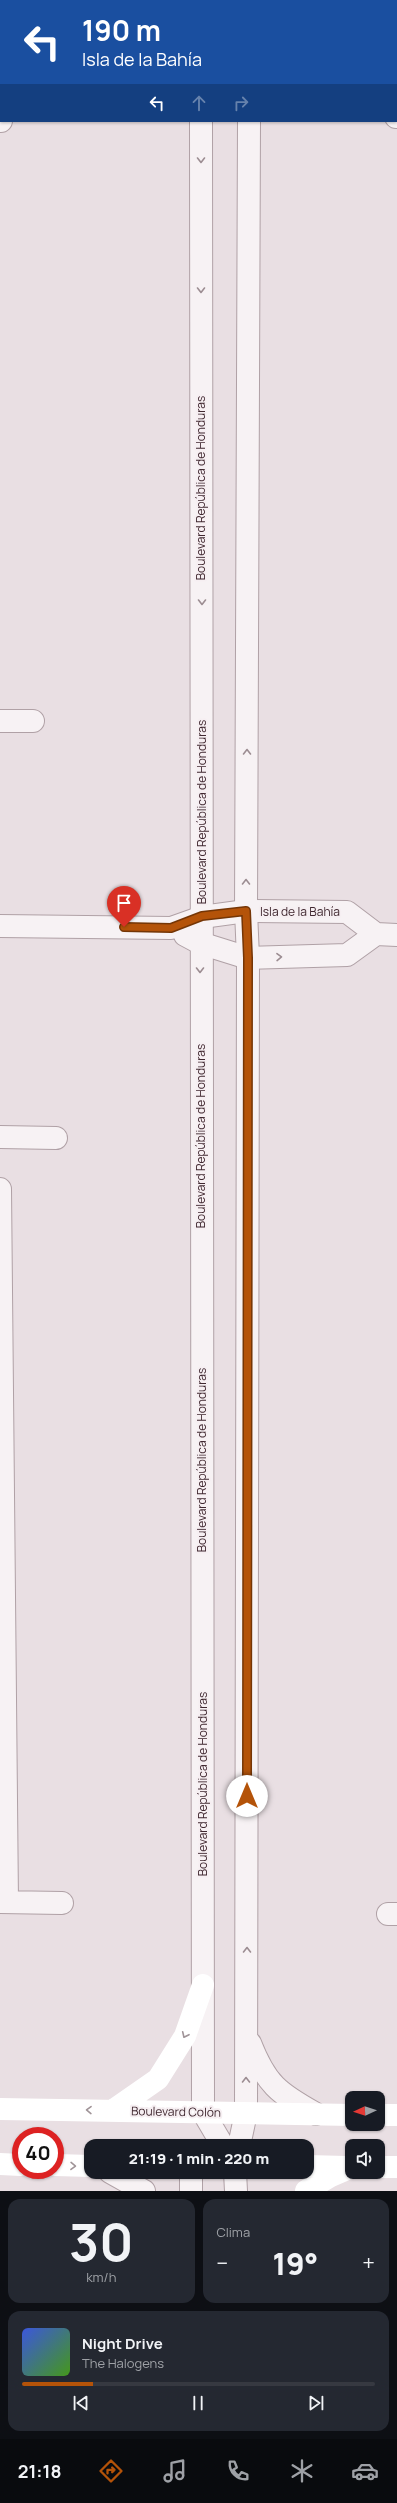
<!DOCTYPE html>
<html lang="es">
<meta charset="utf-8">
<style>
:root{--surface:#171b24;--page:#242831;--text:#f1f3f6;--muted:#9ea1a6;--line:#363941;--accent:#b45309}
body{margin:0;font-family:Manrope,sans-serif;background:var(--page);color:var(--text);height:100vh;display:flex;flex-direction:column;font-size:15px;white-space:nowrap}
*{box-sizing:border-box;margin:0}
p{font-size:13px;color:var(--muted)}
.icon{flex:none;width:22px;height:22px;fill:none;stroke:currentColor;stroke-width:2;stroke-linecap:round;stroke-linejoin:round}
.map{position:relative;height:2191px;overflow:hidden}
.drawer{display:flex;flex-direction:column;gap:8px;padding:8px;background:#0d0f14;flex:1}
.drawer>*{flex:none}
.guide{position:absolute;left:0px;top:0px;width:397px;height:122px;box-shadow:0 1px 3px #0004;background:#1a4fa0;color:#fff;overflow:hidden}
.needle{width:26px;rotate:267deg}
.buttons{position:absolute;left:345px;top:2091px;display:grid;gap:8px}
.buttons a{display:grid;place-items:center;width:40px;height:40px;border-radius:8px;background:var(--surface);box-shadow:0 1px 3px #0004;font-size:20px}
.speed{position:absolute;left:12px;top:2127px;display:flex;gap:8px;font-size:20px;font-weight:700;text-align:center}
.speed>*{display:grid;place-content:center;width:52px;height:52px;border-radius:50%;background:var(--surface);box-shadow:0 1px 3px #0004;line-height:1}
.speed .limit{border:6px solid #d22;background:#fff;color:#111}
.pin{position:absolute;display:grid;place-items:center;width:34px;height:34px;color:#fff;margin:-41px -17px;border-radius:50% 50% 50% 0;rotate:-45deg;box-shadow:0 0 4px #0007}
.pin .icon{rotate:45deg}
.me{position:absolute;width:44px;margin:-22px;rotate:0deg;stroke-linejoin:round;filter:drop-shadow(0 0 3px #0008)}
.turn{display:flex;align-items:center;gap:14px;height:84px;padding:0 16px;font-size:18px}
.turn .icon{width:52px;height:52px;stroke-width:2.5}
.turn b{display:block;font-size:28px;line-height:34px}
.lanes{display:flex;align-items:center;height:38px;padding:0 16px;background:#0003;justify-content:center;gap:20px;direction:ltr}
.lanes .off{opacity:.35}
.big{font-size:30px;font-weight:800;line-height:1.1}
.drawer .widget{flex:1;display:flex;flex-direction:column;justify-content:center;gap:6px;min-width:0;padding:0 14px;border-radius:12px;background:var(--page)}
.drawer .dial{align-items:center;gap:0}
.dial b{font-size:52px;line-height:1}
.song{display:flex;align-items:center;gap:12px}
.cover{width:48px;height:48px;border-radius:6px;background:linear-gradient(135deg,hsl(230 70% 55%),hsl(100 70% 35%))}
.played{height:4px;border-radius:2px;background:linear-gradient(90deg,var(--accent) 20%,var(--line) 20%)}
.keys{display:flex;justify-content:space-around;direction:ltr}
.heat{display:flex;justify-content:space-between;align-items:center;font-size:22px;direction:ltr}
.drawer .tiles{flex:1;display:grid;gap:8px;grid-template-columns:1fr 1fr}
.widget:last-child{grid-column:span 2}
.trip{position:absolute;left:84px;top:2139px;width:230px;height:40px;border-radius:12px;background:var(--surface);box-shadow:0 1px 3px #0004;font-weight:800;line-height:40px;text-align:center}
.tab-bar{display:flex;height:64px;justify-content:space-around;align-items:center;background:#090b0e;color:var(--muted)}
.tab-bar .icon{width:28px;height:28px}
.tab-bar .current{color:var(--accent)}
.tab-bar b{font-size:18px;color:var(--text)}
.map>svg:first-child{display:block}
</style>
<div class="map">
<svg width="397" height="2191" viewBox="0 0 397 2191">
<rect width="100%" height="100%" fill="#e9dfe3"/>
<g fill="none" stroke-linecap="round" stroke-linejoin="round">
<defs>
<path id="minor" d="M396 86H397
M0 87H1
M396 117H397
M0 121H1
M0 721H33
M0 926 171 928 202 917 246 911 347 912 376 934
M185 935 200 943 248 958 347 955 376 934 397 935
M0 1137 56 1138
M0 1189 7 1902
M0 1902 62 1903
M388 1914H397"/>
<path id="tertiary" d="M201 0V1
M249 0V1
M201 121 203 2112 223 2146
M250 2043C266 2084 278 2093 316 2114
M239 2146 246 2113 248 958 246 911 249 121
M110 2172 144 2191
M191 2172V2191
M235 2172 236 2191"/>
</defs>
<use href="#minor" stroke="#b0a1a6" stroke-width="24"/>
<use href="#tertiary" stroke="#b0a1a6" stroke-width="24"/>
<use href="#minor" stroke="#f7f2f4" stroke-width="22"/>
<use href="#tertiary" stroke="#f7f2f4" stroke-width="22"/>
<path stroke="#fff" stroke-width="22" d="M0 2109 352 2115
M112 2111 158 2079 185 2036 203 1985
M378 2115H397
M0 2164 21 2165
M55 2165 91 2166
M307 2166 346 2167
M378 2167H397
M306 2191 329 2177 352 2167"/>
</g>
<defs><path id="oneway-chevron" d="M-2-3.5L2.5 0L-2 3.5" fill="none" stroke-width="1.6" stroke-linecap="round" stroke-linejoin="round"/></defs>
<g stroke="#9c8d92">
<use href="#oneway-chevron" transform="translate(201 160) rotate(90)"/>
<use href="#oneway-chevron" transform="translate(201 290) rotate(90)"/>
<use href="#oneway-chevron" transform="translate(202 602) rotate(90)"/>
<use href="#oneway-chevron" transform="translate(247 752) rotate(-90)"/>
<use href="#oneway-chevron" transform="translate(246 882) rotate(-90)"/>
<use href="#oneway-chevron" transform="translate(279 957) rotate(-1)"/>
<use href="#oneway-chevron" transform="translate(200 970) rotate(90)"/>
<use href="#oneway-chevron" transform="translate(247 1950) rotate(-90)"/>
<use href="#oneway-chevron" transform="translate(246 2080) rotate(-90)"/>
</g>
<g stroke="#a09498">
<use href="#oneway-chevron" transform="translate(185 2035) rotate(115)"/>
<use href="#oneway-chevron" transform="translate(89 2110) rotate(-179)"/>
<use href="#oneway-chevron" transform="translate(73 2166) rotate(1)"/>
</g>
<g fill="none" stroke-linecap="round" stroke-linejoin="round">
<defs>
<path id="route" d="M124 927 171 928 202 916 246 911 248 958 247 1796"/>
</defs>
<use href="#route" stroke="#753606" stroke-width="10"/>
<use href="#route" stroke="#b45309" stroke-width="7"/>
</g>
<g text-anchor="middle" stroke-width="4" stroke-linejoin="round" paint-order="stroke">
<g font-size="12" fill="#402830" stroke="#f6eff2">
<text transform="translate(201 488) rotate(-90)" y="4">Boulevard República de Honduras</text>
<text transform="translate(202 812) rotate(-90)" y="4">Boulevard República de Honduras</text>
<text x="300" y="916">Isla de la Bahía</text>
<text transform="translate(201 1136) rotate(-90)" y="4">Boulevard República de Honduras</text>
<text transform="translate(202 1460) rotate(-90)" y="4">Boulevard República de Honduras</text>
<text transform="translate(203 1784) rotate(-90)" y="4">Boulevard República de Honduras</text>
<text transform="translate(176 2112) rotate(1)" y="4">Boulevard Colón</text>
</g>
</g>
</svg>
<div class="buttons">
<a><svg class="needle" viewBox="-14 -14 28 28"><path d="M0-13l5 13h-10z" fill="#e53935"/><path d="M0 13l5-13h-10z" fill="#9ea1a6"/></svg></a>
<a><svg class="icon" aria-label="sound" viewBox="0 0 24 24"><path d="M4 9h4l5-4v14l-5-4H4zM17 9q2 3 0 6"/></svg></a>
</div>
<div class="speed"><div class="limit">40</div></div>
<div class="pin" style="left:124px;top:927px;background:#d93025"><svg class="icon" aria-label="arrive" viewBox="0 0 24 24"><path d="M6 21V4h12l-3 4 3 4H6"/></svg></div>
<svg class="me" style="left:247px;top:1796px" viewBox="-20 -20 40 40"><circle r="19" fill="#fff"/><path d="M0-13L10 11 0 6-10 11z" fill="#b45309"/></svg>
<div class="trip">21:19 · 1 min · 220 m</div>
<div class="guide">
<div class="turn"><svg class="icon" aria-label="left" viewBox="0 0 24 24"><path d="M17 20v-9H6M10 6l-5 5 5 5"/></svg><div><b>190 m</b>Isla de la Bahía</div></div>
<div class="lanes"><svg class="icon" aria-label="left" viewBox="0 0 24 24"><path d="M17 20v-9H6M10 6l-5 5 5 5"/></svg><svg class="icon off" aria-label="ahead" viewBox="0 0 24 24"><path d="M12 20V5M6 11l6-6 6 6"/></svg><svg class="icon off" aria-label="right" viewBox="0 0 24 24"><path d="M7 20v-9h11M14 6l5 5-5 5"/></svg></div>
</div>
</div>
<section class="drawer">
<div class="tiles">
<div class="widget dial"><b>30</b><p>km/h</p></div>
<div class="widget"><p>Clima</p>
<div class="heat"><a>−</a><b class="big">19°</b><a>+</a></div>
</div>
<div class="widget">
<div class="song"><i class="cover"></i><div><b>Night Drive</b><p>The Halogens</p></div></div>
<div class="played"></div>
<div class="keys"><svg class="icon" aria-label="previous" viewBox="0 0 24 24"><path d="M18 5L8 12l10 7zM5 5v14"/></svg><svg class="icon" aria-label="pause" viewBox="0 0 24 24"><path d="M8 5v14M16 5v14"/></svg><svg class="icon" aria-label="next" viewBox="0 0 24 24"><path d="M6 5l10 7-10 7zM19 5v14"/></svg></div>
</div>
</div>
</section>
<nav class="tab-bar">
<b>21:18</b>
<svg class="icon current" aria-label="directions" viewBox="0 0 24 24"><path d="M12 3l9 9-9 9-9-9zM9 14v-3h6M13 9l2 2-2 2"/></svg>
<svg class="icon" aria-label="music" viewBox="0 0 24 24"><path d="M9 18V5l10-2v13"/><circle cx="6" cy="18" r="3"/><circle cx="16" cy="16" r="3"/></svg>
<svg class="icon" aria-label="phone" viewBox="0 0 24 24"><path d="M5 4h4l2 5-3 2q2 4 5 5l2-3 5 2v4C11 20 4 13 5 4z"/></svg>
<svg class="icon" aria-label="climate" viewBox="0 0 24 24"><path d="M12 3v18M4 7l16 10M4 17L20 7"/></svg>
<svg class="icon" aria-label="car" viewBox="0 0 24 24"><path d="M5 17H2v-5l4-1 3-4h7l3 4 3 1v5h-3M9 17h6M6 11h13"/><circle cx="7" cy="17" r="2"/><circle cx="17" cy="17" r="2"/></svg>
</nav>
